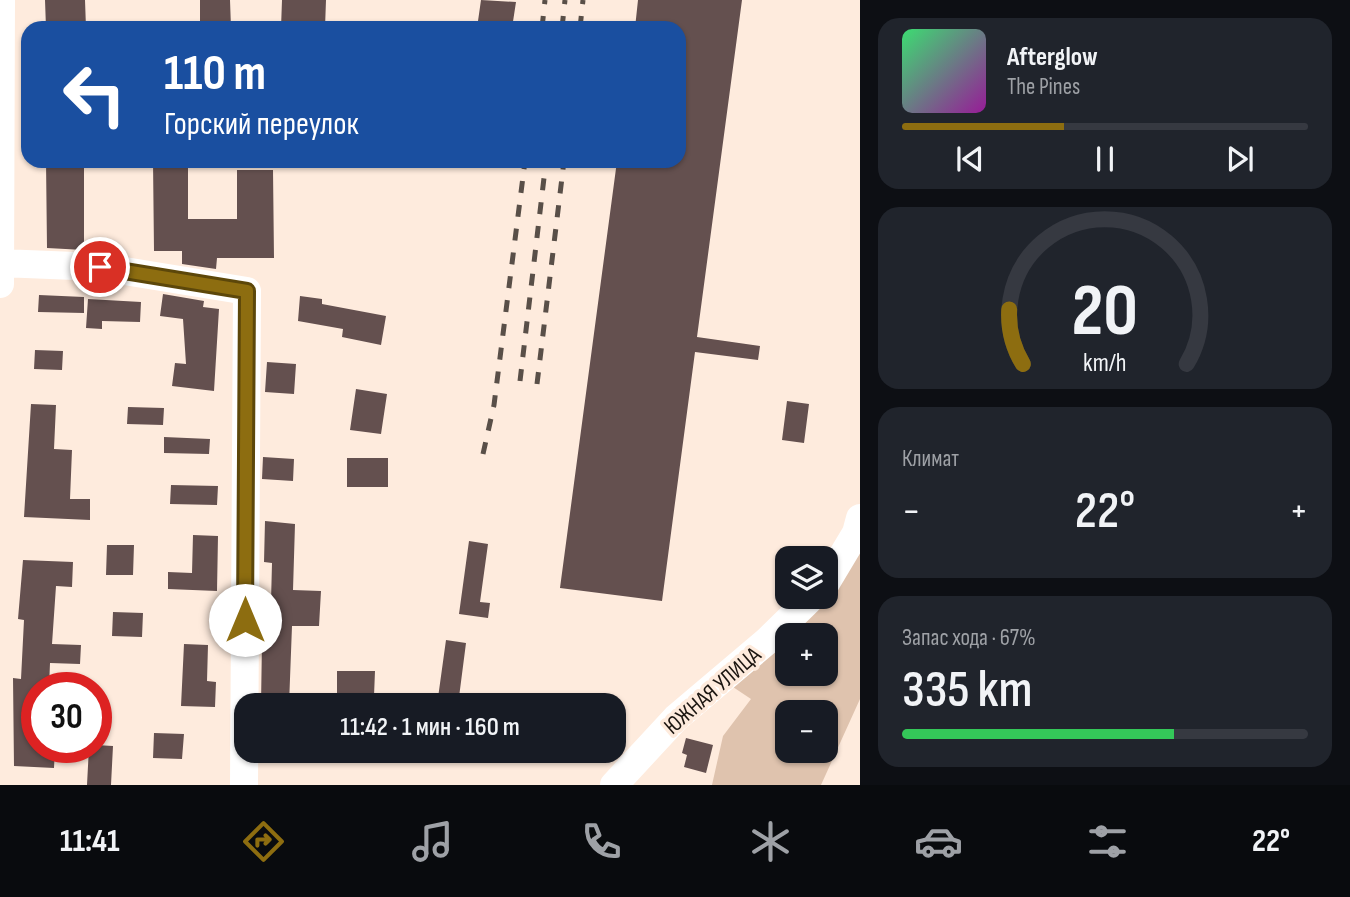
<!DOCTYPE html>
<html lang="ru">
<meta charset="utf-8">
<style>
:root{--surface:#171b24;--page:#20242c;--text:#f1f3f6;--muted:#9ea1a6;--line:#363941;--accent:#8d6d10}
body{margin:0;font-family:"Sofia Sans Condensed",sans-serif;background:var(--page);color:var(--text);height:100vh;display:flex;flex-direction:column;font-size:26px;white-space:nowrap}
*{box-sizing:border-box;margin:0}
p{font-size:23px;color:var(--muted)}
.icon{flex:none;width:38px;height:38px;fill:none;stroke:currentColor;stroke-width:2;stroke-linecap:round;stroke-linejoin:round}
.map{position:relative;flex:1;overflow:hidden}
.side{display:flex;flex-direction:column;gap:18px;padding:18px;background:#0d0f14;width:490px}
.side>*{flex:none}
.top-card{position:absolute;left:21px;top:21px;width:665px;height:147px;border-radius:21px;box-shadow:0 2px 5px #0004;background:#1a4fa0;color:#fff;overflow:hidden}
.controls{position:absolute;left:775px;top:546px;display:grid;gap:14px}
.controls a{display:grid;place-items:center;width:63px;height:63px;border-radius:14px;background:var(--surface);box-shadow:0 2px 5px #0004;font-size:35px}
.speed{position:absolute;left:21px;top:672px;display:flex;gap:14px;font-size:35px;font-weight:700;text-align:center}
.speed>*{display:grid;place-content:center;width:91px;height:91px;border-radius:50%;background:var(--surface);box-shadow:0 2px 5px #0004;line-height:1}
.speed .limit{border:10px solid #d22;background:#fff;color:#111}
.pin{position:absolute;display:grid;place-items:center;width:60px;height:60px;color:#fff;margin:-30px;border:4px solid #fff;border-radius:50%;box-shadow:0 2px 7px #0007}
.me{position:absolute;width:77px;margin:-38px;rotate:0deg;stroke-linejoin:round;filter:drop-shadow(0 0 5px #0008)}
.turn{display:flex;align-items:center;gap:24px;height:147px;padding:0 28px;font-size:32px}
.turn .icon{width:91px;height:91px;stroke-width:2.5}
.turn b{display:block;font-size:49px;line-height:60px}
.big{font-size:52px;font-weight:600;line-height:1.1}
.side .card{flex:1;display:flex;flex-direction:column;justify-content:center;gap:10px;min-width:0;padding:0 24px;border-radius:21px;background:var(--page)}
.side .dial{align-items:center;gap:0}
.dial svg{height:182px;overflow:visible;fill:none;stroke:var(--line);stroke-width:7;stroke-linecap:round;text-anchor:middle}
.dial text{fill:var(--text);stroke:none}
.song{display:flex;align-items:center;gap:21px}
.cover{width:84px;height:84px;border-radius:10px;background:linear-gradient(135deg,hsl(140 70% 55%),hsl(300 70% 35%))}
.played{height:7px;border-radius:4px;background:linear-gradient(90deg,var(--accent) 40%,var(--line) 40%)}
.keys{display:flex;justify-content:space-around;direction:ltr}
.heat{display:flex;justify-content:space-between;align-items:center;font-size:38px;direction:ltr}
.charge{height:10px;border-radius:5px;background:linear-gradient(90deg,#34c759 67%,var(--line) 0)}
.trip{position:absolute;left:234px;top:693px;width:392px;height:70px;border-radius:21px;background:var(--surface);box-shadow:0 2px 5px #0004;font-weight:600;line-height:70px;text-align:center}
.tabs{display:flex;height:112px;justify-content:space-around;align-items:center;background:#090b0e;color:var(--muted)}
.tabs .icon{width:49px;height:49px}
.tabs .on{color:var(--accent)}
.tabs b{font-size:32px;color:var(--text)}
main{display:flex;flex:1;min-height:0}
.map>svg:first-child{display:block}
</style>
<main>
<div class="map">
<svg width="860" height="785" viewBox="0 0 860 785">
<rect width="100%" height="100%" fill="#feebdd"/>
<path fill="#dfc3ae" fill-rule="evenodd" d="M860 539V699L821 785H712L723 736 751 699 730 685ZM788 635H826V674H788ZM788 712H826V751H788Z"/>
<path fill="#64504f" d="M45 0H85L86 28H46Z
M200 0H230L231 28H200Z
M282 0H326L325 28H281Z
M481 0 516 2 512 28H477Z
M638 0H742L697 337 760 346 758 360 695 352 662 601 560 588 617 161H679V28H635Z
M46 161H84V250L47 248Z
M153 161H188V219H237V170H273L274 258H217L216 269 182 264V251H154Z
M163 294 204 301 203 307 219 309 214 391 172 386 175 363 186 364 183 319 160 316Z
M39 295 84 297V313L38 312Z
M300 296 322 299V304L386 316 381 345 342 337 343 329 298 321Z
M88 299 141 302 140 322 102 321V329L86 328Z
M35 350 63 351 62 370 34 369Z
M267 362 296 364 294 394 265 392Z
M356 389 387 394 381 434 350 430Z
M787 401 809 404 804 443 782 440Z
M31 404 56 405 54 449 72 450 70 499H90V520L24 517Z
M128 407 164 408 163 425 127 424Z
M164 437 210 439 209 454 164 453Z
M263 457 294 459 293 481 262 479Z
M347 458H388V487H347Z
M171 485 218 486 217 505 170 504Z
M265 521 295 524 293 590 321 591 319 626H292L289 705H261L262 641H270L272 563 264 562Z
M193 535 218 536 217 591 168 589V572L192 573Z
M469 541 488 544 480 602 490 603 488 618 459 614Z
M107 545H134L133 575H106Z
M23 560 73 562 72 587 56 586 52 644 81 645 80 664 50 663 49 688H37V747H55L54 768 14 766 13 678 21 679 24 620 18 619Z
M113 612 143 613 142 637 112 636Z
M446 640 466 643 458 705H437Z
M184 644 208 645 207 681 216 682 215 707 181 706Z
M337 671H375L374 696H337Z
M154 733 184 734 182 759 153 758Z
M686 738 713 745 706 773 684 767 687 755 682 753Z
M96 745 113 746 111 785H87L89 747H96Z"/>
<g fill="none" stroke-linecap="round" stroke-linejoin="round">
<path stroke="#fff" stroke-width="28" d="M1 263 100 267 247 291 244 785
M0 284 1 0
M826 583 856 533 860 518
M614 785 676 718 767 641 812 597"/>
<path stroke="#594f48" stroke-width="5" stroke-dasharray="12 12" stroke-linecap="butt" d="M542 28 545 0
M562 28 565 0
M580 28 583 0
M520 381 546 161
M537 384 564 161
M483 454 494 405 525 161"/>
</g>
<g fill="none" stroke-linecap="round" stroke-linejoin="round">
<defs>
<path id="route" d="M100 267 247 291 245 620"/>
</defs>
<use href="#route" stroke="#5c470a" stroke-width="18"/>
<use href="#route" stroke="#8d6d10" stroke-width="12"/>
</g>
<g text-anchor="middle" stroke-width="7" stroke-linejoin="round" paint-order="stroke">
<g font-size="23" fill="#1b1510" stroke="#feebdd">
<text transform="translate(712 690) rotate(-41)" y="8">ЮЖНАЯ УЛИЦА</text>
</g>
</g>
</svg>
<div class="controls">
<a><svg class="icon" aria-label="layers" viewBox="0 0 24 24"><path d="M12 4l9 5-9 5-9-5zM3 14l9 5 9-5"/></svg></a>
<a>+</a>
<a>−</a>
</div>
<div class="speed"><div class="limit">30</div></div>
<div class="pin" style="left:100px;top:267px;background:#d93025"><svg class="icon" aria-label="arrive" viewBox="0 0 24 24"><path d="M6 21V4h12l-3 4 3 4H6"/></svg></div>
<svg class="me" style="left:245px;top:620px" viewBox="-20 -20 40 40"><circle r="19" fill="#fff"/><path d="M0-13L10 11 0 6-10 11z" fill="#8d6d10"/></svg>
<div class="trip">11:42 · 1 мин · 160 m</div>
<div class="top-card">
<div class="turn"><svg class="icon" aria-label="left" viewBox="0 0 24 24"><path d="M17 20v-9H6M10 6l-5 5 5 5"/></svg><div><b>110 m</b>Горский переулок</div></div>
</div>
</div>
<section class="side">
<div class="card">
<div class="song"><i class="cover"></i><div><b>Afterglow</b><p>The Pines</p></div></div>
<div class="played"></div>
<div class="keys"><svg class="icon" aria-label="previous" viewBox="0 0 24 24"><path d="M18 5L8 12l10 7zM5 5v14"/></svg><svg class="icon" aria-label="pause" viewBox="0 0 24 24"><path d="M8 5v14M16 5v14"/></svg><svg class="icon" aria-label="next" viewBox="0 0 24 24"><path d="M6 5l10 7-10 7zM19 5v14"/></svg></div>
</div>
<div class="card dial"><svg viewBox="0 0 100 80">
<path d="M14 69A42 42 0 1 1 86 69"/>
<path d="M14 69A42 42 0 0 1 8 45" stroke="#8d6d10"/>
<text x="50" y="56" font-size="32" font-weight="700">20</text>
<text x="50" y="72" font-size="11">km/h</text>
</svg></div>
<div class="card"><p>Климат</p>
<div class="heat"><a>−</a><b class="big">22°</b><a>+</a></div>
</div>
<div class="card"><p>Запас хода · 67%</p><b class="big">335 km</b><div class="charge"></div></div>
</section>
</main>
<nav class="tabs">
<b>11:41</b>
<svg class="icon on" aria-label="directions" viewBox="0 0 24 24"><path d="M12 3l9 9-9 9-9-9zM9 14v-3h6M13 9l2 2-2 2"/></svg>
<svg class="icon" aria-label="music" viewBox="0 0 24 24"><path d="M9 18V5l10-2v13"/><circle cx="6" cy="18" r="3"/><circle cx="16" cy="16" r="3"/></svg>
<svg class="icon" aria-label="phone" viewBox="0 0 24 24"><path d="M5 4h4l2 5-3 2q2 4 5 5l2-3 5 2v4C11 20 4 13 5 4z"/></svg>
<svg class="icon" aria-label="climate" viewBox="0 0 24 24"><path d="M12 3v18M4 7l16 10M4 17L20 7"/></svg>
<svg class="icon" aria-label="car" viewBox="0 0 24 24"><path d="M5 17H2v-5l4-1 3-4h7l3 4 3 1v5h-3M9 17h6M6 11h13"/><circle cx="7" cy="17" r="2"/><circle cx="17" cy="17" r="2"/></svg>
<svg class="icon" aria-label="filters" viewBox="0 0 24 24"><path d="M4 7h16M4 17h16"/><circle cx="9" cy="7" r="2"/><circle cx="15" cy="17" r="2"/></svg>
<b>22°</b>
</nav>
